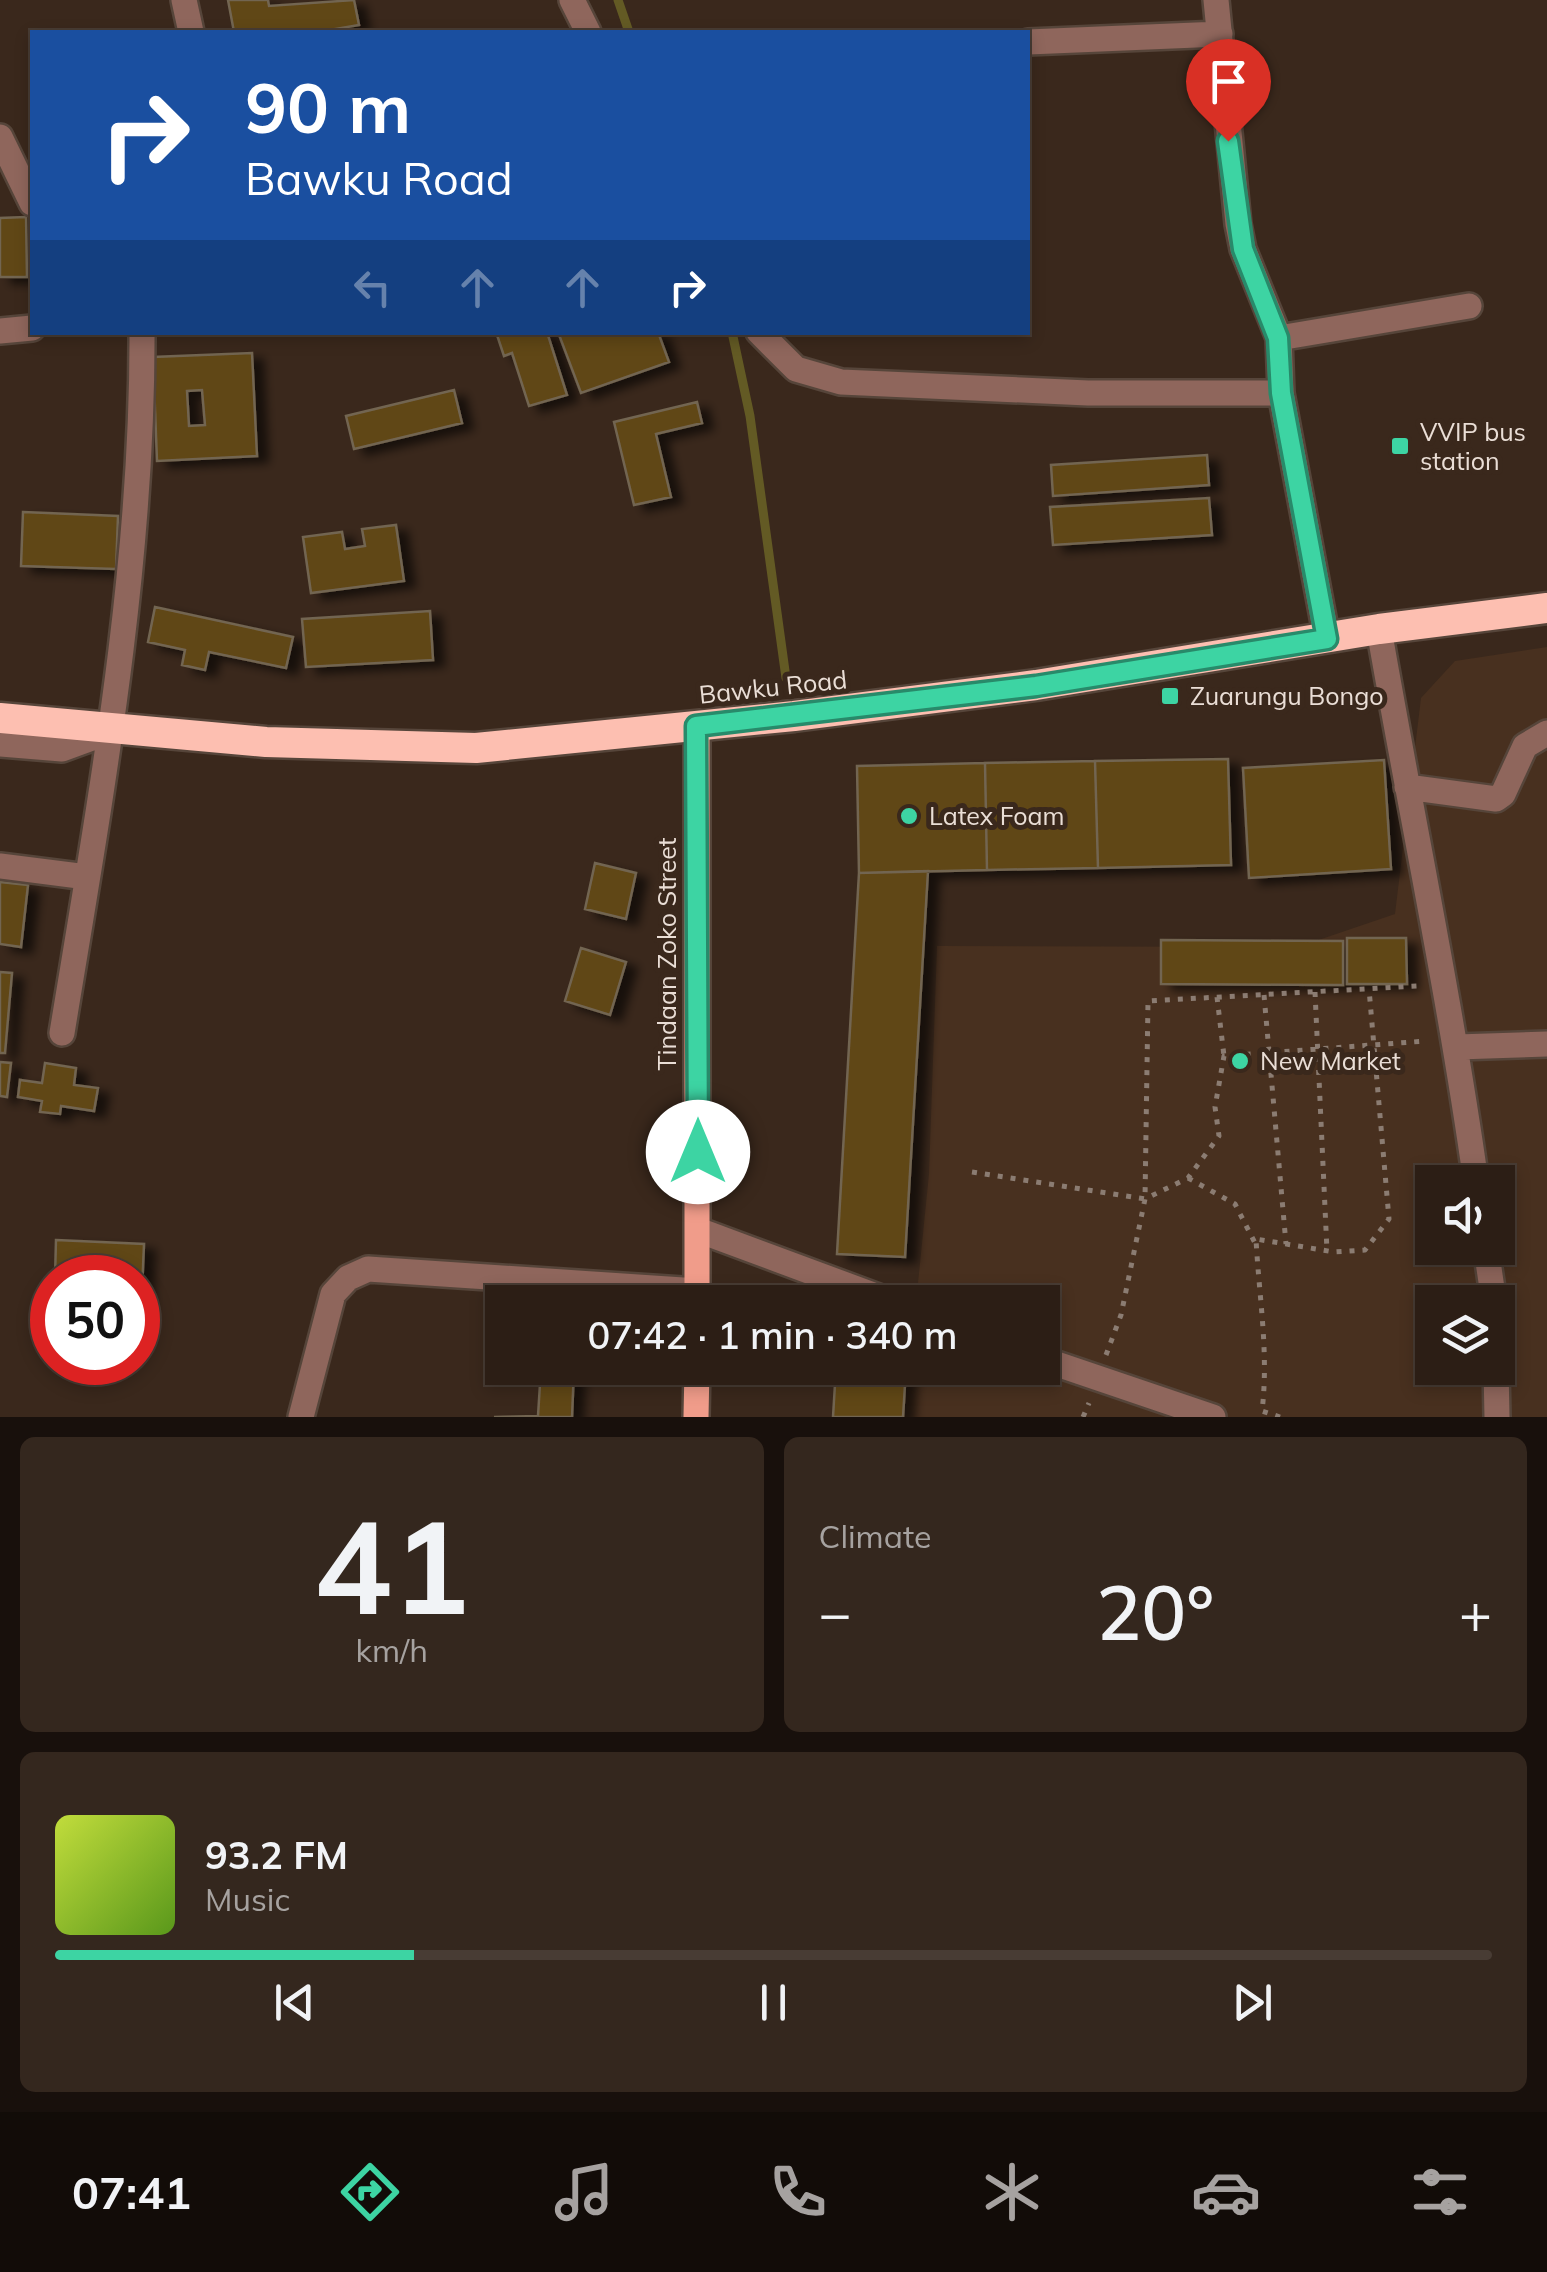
<!DOCTYPE html>
<meta charset="utf-8">
<style>
:root{--surface:#2c1e15;--page:#34271e;--text:#f1f3f6;--muted:#a6a2a0;--line:#483c34;--accent:#3dd4a3}
body{margin:0;font-family:Mulish,sans-serif;background:var(--page);color:var(--text);height:100vh;display:flex;flex-direction:column;font-size:38px;white-space:nowrap}
*{box-sizing:border-box;margin:0}
p{font-size:32px;color:var(--muted)}
.icon{flex:none;width:55px;height:55px;fill:none;stroke:currentColor;stroke-width:2;stroke-linecap:round;stroke-linejoin:round}
.map{position:relative;height:1417px;overflow:hidden}
.drawer{display:flex;flex-direction:column;gap:20px;padding:20px;background:#18100c;flex:1}
.drawer>*{flex:none}
.banner{position:absolute;left:30px;top:30px;width:1000px;height:305px;border-radius:0px;box-shadow:0 5px 15px #0003,0 0 0 2px var(--line);background:#1a4fa0;color:#fff;overflow:hidden}
.tools{position:absolute;left:1415px;top:1165px;display:grid;gap:20px}
.tools a{display:grid;place-items:center;width:100px;height:100px;border-radius:0px;background:var(--surface);box-shadow:0 5px 15px #0003,0 0 0 2px var(--line);font-size:50px}
.speed{position:absolute;left:30px;top:1255px;display:flex;gap:20px;font-size:50px;font-weight:700;text-align:center}
.speed>*{display:grid;place-content:center;width:130px;height:130px;border-radius:50%;background:var(--surface);box-shadow:0 5px 15px #0003,0 0 0 2px var(--line);line-height:1}
.speed .limit{border:15px solid #d22;background:#fff;color:#111}
.pin{position:absolute;display:grid;place-items:center;width:85px;height:85px;color:#fff;margin:-102px -42px;border-radius:50% 50% 50% 0;rotate:-45deg;box-shadow:0 0 10px #0007}
.pin .icon{rotate:45deg}
.me{position:absolute;width:110px;margin:-55px;rotate:0deg;stroke-linejoin:round;filter:drop-shadow(0 0 8px #0008)}
.turn{display:flex;align-items:center;gap:35px;height:210px;padding:0 50px;font-size:45px}
.turn .icon{width:130px;height:130px;stroke-width:2.5}
.turn b{display:block;font-size:70px;line-height:85px}
.lanes{display:flex;align-items:center;height:95px;padding:0 50px;background:#0003;justify-content:center;gap:50px;direction:ltr}
.lanes .off{opacity:.35}
.big{font-size:75px;font-weight:600;line-height:1.1}
.drawer .widget{flex:1;display:flex;flex-direction:column;justify-content:center;gap:15px;min-width:0;padding:0 35px;border-radius:15px;background:var(--page)}
.drawer .dial{align-items:center;gap:0}
.dial b{font-size:130px;line-height:1}
.song{display:flex;align-items:center;gap:30px}
.cover{width:120px;height:120px;border-radius:15px;background:linear-gradient(135deg,hsl(70 70% 55%),hsl(90 70% 35%))}
.played{height:10px;border-radius:5px;background:linear-gradient(90deg,var(--accent) 25%,var(--line) 25%)}
.keys{display:flex;justify-content:space-around;direction:ltr}
.heat{display:flex;justify-content:space-between;align-items:center;font-size:55px;direction:ltr}
.drawer .tiles{flex:1;display:grid;gap:20px;grid-template-columns:1fr 1fr}
.widget:last-child{grid-column:span 2}
.trip{position:absolute;left:485px;top:1285px;width:575px;height:100px;border-radius:0px;background:var(--surface);box-shadow:0 5px 15px #0003,0 0 0 2px var(--line);font-weight:600;line-height:100px;text-align:center}
.menu{display:flex;height:160px;justify-content:space-around;align-items:center;background:#120c08;color:var(--muted)}
.menu .icon{width:70px;height:70px}
.menu .selected{color:var(--accent)}
.menu b{font-size:45px;color:var(--text)}
.map>svg:first-child{display:block}
</style>
<div class="map">
<svg width="1547" height="1417" viewBox="0 0 1547 1417">
<defs>
<filter id="shadow"><feDropShadow dx="11" dy="6" stdDeviation="5" flood-color="#0009"/></filter>
</defs>
<rect width="100%" height="100%" fill="#3a281c"/>
<path fill="#48301f" fill-rule="evenodd" d="M1547 647V1417H872L874 1368H1042V1302H904L918 1283 929 1174 937 946 1298 947 1395 914 1421 698 1455 661ZM1432 1182H1498V1248H1432ZM1432 1302H1498V1368H1432Z"/>
<g fill="none" stroke-linecap="round" stroke-linejoin="round">
<path stroke="#635a24" stroke-width="9" d="M618 0 629 32
M732 332 750 416 786 678"/>
</g>
<path fill="#614615" stroke="#726551" stroke-width="2.5" fill-rule="evenodd" filter="url(#shadow)" d="M228 0H268L269 6 354 0 359 25 318 32H234Z
M26 217 27 277H0V218Z
M496 332H547L567 395 529 406 512 353 504 356Z
M558 332H658L669 362 581 393Z
M252 353 257 456 157 461 153 357ZM202 390 205 425 189 426 187 391Z
M454 390 462 423 354 449 346 416Z
M697 402 702 423 656 434 671 497 634 505 614 422Z
M1207 455 1209 485 1053 496 1051 465Z
M1209 498 1212 535 1053 545 1050 507Z
M23 512 118 516 116 569 21 566Z
M396 525 404 581 311 593 303 537 342 532 345 549 365 546 362 529Z
M155 607 293 637 286 668 209 652 205 670 182 665 185 650 148 642Z
M430 611 433 660 306 667 302 619Z
M1228 759 1231 865 1098 868 1095 761Z
M1384 760 1391 869 1249 878 1243 768Z
M1095 761 1098 868 987 870 985 763Z
M985 763 987 870 859 873 857 766Z
M595 863 636 873 626 919 585 909Z
M928 871 905 1257 837 1254 859 873Z
M0 882 28 885 21 947 0 944Z
M1347 938H1406L1407 984H1347Z
M1161 940 1343 941V985L1161 984Z
M581 948 626 962 610 1015 565 1001Z
M0 972 12 973 5 1053H0Z
M0 1062 11 1063 7 1097 0 1096Z
M45 1063 76 1068 74 1085 98 1088 94 1111 61 1106 60 1114 40 1112 42 1101 18 1097 20 1080 42 1083Z
M56 1240 144 1244 141 1314 138 1313V1278H55Z
M541 1368H574L572 1417H494L538 1416Z
M836 1368H906L903 1417H833Z"/>
<g fill="none" stroke-linecap="round" stroke-linejoin="round">
<defs>
<path id="minor" d="M184 0 191 32
M572 0 588 32
M1216 0 1238 224 1243 249 1279 338 1281 393 1327 639
M1028 42 1220 34
M0 137 32 203
M0 331 32 328
M759 332 796 369 841 382 1088 393H1281
M1279 338 1469 306
M1379 629C1411 814 1450 997 1476 1182
M0 744 62 749 111 731
M1407 787 1496 799 1503 794 1525 746 1547 733
M0 866 87 877
M62 1033C100 801 143 568 142 332
M1457 1047 1547 1044
M698 1230 892 1302
M1486 1248 1494 1302
M1042 1359 1213 1417
M1496 1368 1497 1417
M301 1417 333 1294 348 1278 368 1269 698 1291"/>
<path id="major" d="M697 726V1302
M696 1417 697 1368"/>
<path id="highway" d="M0 718 266 742 476 748 794 716 1036 685 1379 629 1547 608"/>
</defs>
<use href="#minor" stroke="#56453a" stroke-width="30"/>
<use href="#major" stroke="#56453a" stroke-width="30"/>
<use href="#highway" stroke="#56453a" stroke-width="35"/>
<path stroke="#8b7c72" stroke-width="5" stroke-dasharray="5 8" stroke-linecap="butt" d="M1315 992 1327 1251
M1264 995 1286 1244
M1217 997 1224 1056
M972 1172 1145 1199 1148 1001 1417 986
M1188 1178 1235 1204 1255 1243
M1106 1355 1121 1315 1145 1199 1188 1178 1219 1136 1215 1107 1224 1056 1426 1041
M1083 1417 1089 1403
M1280 1417 1262 1411C1269 1353 1259 1297 1256 1239L1334 1252 1365 1250 1389 1219 1369 989"/>
<use href="#minor" stroke="#8f665c" stroke-width="25"/>
<use href="#major" stroke="#f09c8a" stroke-width="25"/>
<use href="#highway" stroke="#fdbfb1" stroke-width="30"/>
</g>
<g fill="none" stroke-linecap="round" stroke-linejoin="round">
<defs>
<path id="route" d="M698 1152 696 726 1036 686 1327 639 1281 393 1278 338 1243 249 1228 141"/>
</defs>
<use href="#route" stroke="#288a6a" stroke-width="25"/>
<use href="#route" stroke="#3dd4a3" stroke-width="18"/>
</g>
<g fill="#3dd4a3" stroke="#3a281c" stroke-width="4">
<rect x="1390" y="436" width="20" height="20" rx="5"/>
<rect x="1160" y="686" width="20" height="20" rx="5"/>
<circle cx="909" cy="816" r="10"/>
<circle cx="1240" cy="1061" r="10"/>
</g>
<g text-anchor="middle" stroke-width="10" stroke-linejoin="round" paint-order="stroke">
<g font-size="25" fill="#eaded6" stroke="#3a281c" text-anchor="start">
<text x="1420" y="441">VVIP bus<tspan x="1420" dy="29">station</tspan></text>
<text x="1190" y="705">Zuarungu Bongo</text>
<text x="929" y="825">Latex Foam</text>
<text x="1260" y="1070">New Market</text>
</g>
<g font-size="25" fill="#eaded6" stroke="#3a281c">
<text transform="translate(773 687) rotate(-6)" y="9">Bawku Road</text>
<text transform="translate(667 954) rotate(-90)" y="9">Tindaan Zoko Street</text>
</g>
</g>
</svg>
<div class="tools">
<a><svg class="icon" aria-label="sound" viewBox="0 0 24 24"><path d="M4 9h4l5-4v14l-5-4H4zM17 9q2 3 0 6"/></svg></a>
<a><svg class="icon" aria-label="layers" viewBox="0 0 24 24"><path d="M12 4l9 5-9 5-9-5zM3 14l9 5 9-5"/></svg></a>
</div>
<div class="speed"><div class="limit">50</div></div>
<div class="pin" style="left:1228px;top:141px;background:#d93025"><svg class="icon" aria-label="arrive" viewBox="0 0 24 24"><path d="M6 21V4h12l-3 4 3 4H6"/></svg></div>
<svg class="me" style="left:698px;top:1152px" viewBox="-20 -20 40 40"><circle r="19" fill="#fff"/><path d="M0-13L10 11 0 6-10 11z" fill="#3dd4a3"/></svg>
<div class="trip">07:42 · 1 min · 340 m</div>
<div class="banner">
<div class="turn"><svg class="icon" aria-label="right" viewBox="0 0 24 24"><path d="M7 20v-9h11M14 6l5 5-5 5"/></svg><div><b>90 m</b>Bawku Road</div></div>
<div class="lanes"><svg class="icon off" aria-label="left" viewBox="0 0 24 24"><path d="M17 20v-9H6M10 6l-5 5 5 5"/></svg><svg class="icon off" aria-label="ahead" viewBox="0 0 24 24"><path d="M12 20V5M6 11l6-6 6 6"/></svg><svg class="icon off" aria-label="ahead" viewBox="0 0 24 24"><path d="M12 20V5M6 11l6-6 6 6"/></svg><svg class="icon" aria-label="right" viewBox="0 0 24 24"><path d="M7 20v-9h11M14 6l5 5-5 5"/></svg></div>
</div>
</div>
<section class="drawer">
<div class="tiles">
<div class="widget dial"><b>41</b><p>km/h</p></div>
<div class="widget"><p>Climate</p>
<div class="heat"><a>−</a><b class="big">20°</b><a>+</a></div>
</div>
<div class="widget">
<div class="song"><i class="cover"></i><div><b>93.2 FM</b><p>Music</p></div></div>
<div class="played"></div>
<div class="keys"><svg class="icon" aria-label="previous" viewBox="0 0 24 24"><path d="M18 5L8 12l10 7zM5 5v14"/></svg><svg class="icon" aria-label="pause" viewBox="0 0 24 24"><path d="M8 5v14M16 5v14"/></svg><svg class="icon" aria-label="next" viewBox="0 0 24 24"><path d="M6 5l10 7-10 7zM19 5v14"/></svg></div>
</div>
</div>
</section>
<nav class="menu">
<b>07:41</b>
<svg class="icon selected" aria-label="directions" viewBox="0 0 24 24"><path d="M12 3l9 9-9 9-9-9zM9 14v-3h6M13 9l2 2-2 2"/></svg>
<svg class="icon" aria-label="music" viewBox="0 0 24 24"><path d="M9 18V5l10-2v13"/><circle cx="6" cy="18" r="3"/><circle cx="16" cy="16" r="3"/></svg>
<svg class="icon" aria-label="phone" viewBox="0 0 24 24"><path d="M5 4h4l2 5-3 2q2 4 5 5l2-3 5 2v4C11 20 4 13 5 4z"/></svg>
<svg class="icon" aria-label="climate" viewBox="0 0 24 24"><path d="M12 3v18M4 7l16 10M4 17L20 7"/></svg>
<svg class="icon" aria-label="car" viewBox="0 0 24 24"><path d="M5 17H2v-5l4-1 3-4h7l3 4 3 1v5h-3M9 17h6M6 11h13"/><circle cx="7" cy="17" r="2"/><circle cx="17" cy="17" r="2"/></svg>
<svg class="icon" aria-label="filters" viewBox="0 0 24 24"><path d="M4 7h16M4 17h16"/><circle cx="9" cy="7" r="2"/><circle cx="15" cy="17" r="2"/></svg>
</nav>
